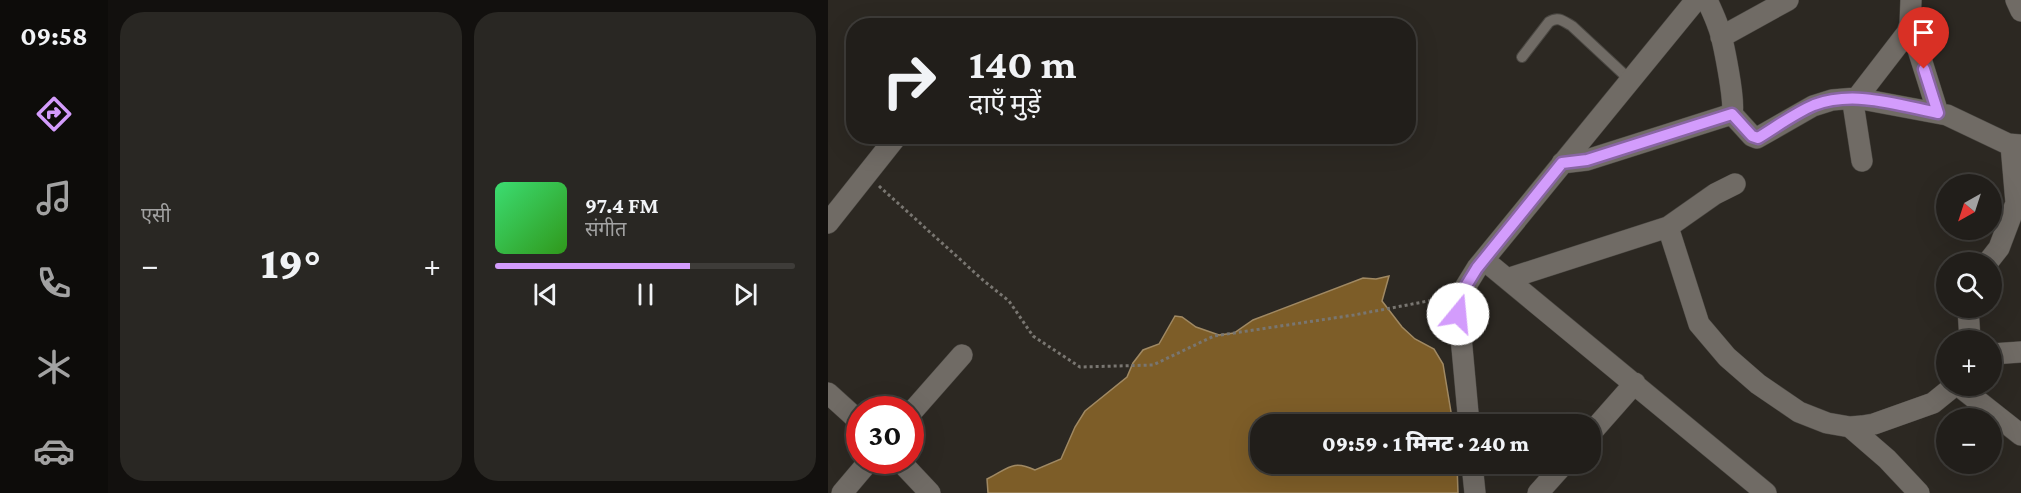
<!DOCTYPE html>
<html lang="hi">
<meta charset="utf-8">
<style>
:root{--surface:#211e1a;--page:#292723;--text:#f1f3f6;--muted:#a2a2a2;--line:#3e3c39;--accent:#d39cfc}
body{margin:0;font-family:"Crimson Pro","Noto Sans Devanagari",serif;background:var(--page);color:var(--text);height:100vh;display:flex;flex-direction:column;font-size:22px;white-space:nowrap}
*{box-sizing:border-box;margin:0}
p{font-size:20px;color:var(--muted)}
.icon{flex:none;width:33px;height:33px;fill:none;stroke:currentColor;stroke-width:2;stroke-linecap:round;stroke-linejoin:round}
.map{position:relative;flex:1;overflow:hidden}
.drawer{display:flex;flex-direction:column;gap:12px;padding:12px;background:#12100e;width:720px}
.drawer>*{flex:none}
.hud{position:absolute;left:18px;top:18px;width:570px;height:126px;border-radius:24px;box-shadow:0 6px 24px #0002,0 0 0 2px var(--line);background:#211e1a;color:var(--text);overflow:hidden}
.needle{width:39px;rotate:219deg}
.buttons{position:absolute;left:1108px;top:174px;display:grid;gap:12px}
.buttons a{display:grid;place-items:center;width:66px;height:66px;border-radius:50%;background:var(--surface);box-shadow:0 6px 24px #0002,0 0 0 2px var(--line);font-size:30px}
.speed{position:absolute;left:18px;top:396px;display:flex;gap:12px;font-size:30px;font-weight:700;text-align:center}
.speed>*{display:grid;place-content:center;width:78px;height:78px;border-radius:50%;background:var(--surface);box-shadow:0 6px 24px #0002,0 0 0 2px var(--line);line-height:1}
.speed .limit{border:9px solid #d22;background:#fff;color:#111}
.pin{position:absolute;display:grid;place-items:center;width:51px;height:51px;color:#fff;margin:-62px -26px;border-radius:50% 50% 50% 0;rotate:-45deg;box-shadow:0 0 6px #0007}
.pin .icon{rotate:45deg}
.me{position:absolute;width:66px;margin:-33px;rotate:17deg;stroke-linejoin:round;filter:drop-shadow(0 0 4px #0008)}
.turn{display:flex;align-items:center;gap:21px;height:126px;padding:0 24px;font-size:27px}
.turn .icon{width:78px;height:78px;stroke-width:2.5}
.turn b{display:block;font-size:42px;line-height:51px}
.big{font-size:45px;font-weight:800;line-height:1.1}
.drawer .tile{flex:1;display:flex;flex-direction:column;justify-content:center;gap:9px;min-width:0;padding:0 21px;border-radius:24px;background:var(--page)}
.song{display:flex;align-items:center;gap:18px}
.cover{width:72px;height:72px;border-radius:9px;background:linear-gradient(135deg,hsl(140 70% 55%),hsl(110 70% 35%))}
.played{height:6px;border-radius:3px;background:linear-gradient(90deg,var(--accent) 65%,var(--line) 65%)}
.keys{display:flex;justify-content:space-around;direction:ltr}
.heat{display:flex;justify-content:space-between;align-items:center;font-size:33px;direction:ltr}
.drawer .tiles{flex:1;display:grid;gap:12px;grid-template-columns:repeat(2,1fr)}
.trip{position:absolute;left:422px;top:414px;width:351px;height:60px;border-radius:24px;background:var(--surface);box-shadow:0 6px 24px #0002,0 0 0 2px var(--line);font-weight:800;line-height:60px;text-align:center}
main{display:flex;flex:1;min-height:0}
.tabs{display:flex;flex-direction:column;width:108px;justify-content:space-around;align-items:center;background:#0d0c0a;color:var(--muted)}
.tabs .icon{width:42px;height:42px}
.tabs .selected{color:var(--accent)}
.tabs b{font-size:27px;color:var(--text)}
.map>svg:first-child{display:block}
</style>
<main>
<nav class="tabs">
<b>09:58</b>
<svg class="icon selected" aria-label="directions" viewBox="0 0 24 24"><path d="M12 3l9 9-9 9-9-9zM9 14v-3h6M13 9l2 2-2 2"/></svg>
<svg class="icon" aria-label="music" viewBox="0 0 24 24"><path d="M9 18V5l10-2v13"/><circle cx="6" cy="18" r="3"/><circle cx="16" cy="16" r="3"/></svg>
<svg class="icon" aria-label="phone" viewBox="0 0 24 24"><path d="M5 4h4l2 5-3 2q2 4 5 5l2-3 5 2v4C11 20 4 13 5 4z"/></svg>
<svg class="icon" aria-label="climate" viewBox="0 0 24 24"><path d="M12 3v18M4 7l16 10M4 17L20 7"/></svg>
<svg class="icon" aria-label="car" viewBox="0 0 24 24"><path d="M5 17H2v-5l4-1 3-4h7l3 4 3 1v5h-3M9 17h6M6 11h13"/><circle cx="7" cy="17" r="2"/><circle cx="17" cy="17" r="2"/></svg>
</nav>
<section class="drawer">
<div class="tiles">
<div class="tile"><p>एसी</p>
<div class="heat"><a>−</a><b class="big">19°</b><a>+</a></div>
</div>
<div class="tile">
<div class="song"><i class="cover"></i><div><b>97.4 FM</b><p>संगीत</p></div></div>
<div class="played"></div>
<div class="keys"><svg class="icon" aria-label="previous" viewBox="0 0 24 24"><path d="M18 5L8 12l10 7zM5 5v14"/></svg><svg class="icon" aria-label="pause" viewBox="0 0 24 24"><path d="M8 5v14M16 5v14"/></svg><svg class="icon" aria-label="next" viewBox="0 0 24 24"><path d="M6 5l10 7-10 7zM19 5v14"/></svg></div>
</div>
</div>
</section>
<div class="map">
<svg width="1193" height="493" viewBox="0 0 1193 493">
<rect width="100%" height="100%" fill="#2c2822"/>
<path fill="#7d5d28" stroke="#a08963" stroke-width="1.5" d="M561 276 554 301 574 327 587 339 606 349 615 364 625 424H432V464H629L630 493H160L159 479C180 469 184 459 207 470L233 459 247 427 257 411 299 377 305 363 315 350 331 344 347 316 354 317 368 327 391 335 406 333 425 320 535 278 548 279Z"/>
<g fill="none" stroke-linecap="round" stroke-linejoin="round">
<defs>
<path id="lane" d="M694 57 721 22C730 16 735 21 744 26L802 80"/>
<path id="street" d="M1188 0 1193 11
M1082 24 1110 113
M893 37 960 0
M904 114 924 136 929 138 985 106 1004 100 1028 98 1119 115 1180 144 1193 145
M1034 161 1025 103 1079 33 1082 24 1083 0
M734 163 759 160 904 114C908 105 895 38 890 26 887 17 883 9 879 0
M0 223 69 136
M840 227 871 324 899 357 930 384 971 412 999 423 1022 427 1034 426 1046 424 1105 403 1126 386
M656 260 938 493
M1160 262 1171 248 1188 203 1183 145
M679 279 840 227 887 194 907 184
M1140 308 1142 340
M1164 354 1193 352
M1131 386 1193 435
M0 393 32 422
M82 414 134 355
M641 424 630 304 633 294 649 268 868 0
M1022 427 1059 459 1091 493
M762 434 807 383
M71 460 102 493
M644 464 647 493
M14 493 42 460
M710 493 736 464"/>
</defs>
<use href="#lane" stroke="#4a4742" stroke-width="12"/>
<use href="#street" stroke="#4a4742" stroke-width="22"/>
<path stroke="#797671" stroke-width="3" stroke-dasharray="3 3" stroke-linecap="butt" d="M51 186 156 281 181 301 205 336 252 367 325 365 386 336 526 315 611 299"/>
<use href="#lane" stroke="#706b65" stroke-width="10"/>
<use href="#street" stroke="#706b65" stroke-width="21"/>
</g>
<g fill="none" stroke-linecap="round" stroke-linejoin="round">
<defs>
<path id="route" d="M630 314 633 294 649 268 734 163 759 160 904 114 924 136 930 138C948 127 967 113 986 105 1026 90 1070 105 1110 113L1096 69"/>
</defs>
<use href="#route" stroke="#8965a4" stroke-width="15"/>
<use href="#route" stroke="#d39cfc" stroke-width="10"/>
</g>
</svg>
<div class="buttons">
<a><svg class="needle" viewBox="-14 -14 28 28"><path d="M0-13l5 13h-10z" fill="#e53935"/><path d="M0 13l5-13h-10z" fill="#a2a2a2"/></svg></a>
<a><svg class="icon" aria-label="search" viewBox="0 0 24 24"><circle cx="10" cy="10" r="6"/><path d="M15 15l6 6"/></svg></a>
<a>+</a>
<a>−</a>
</div>
<div class="speed"><div class="limit">30</div></div>
<div class="pin" style="left:1096px;top:69px;background:#d93025"><svg class="icon" aria-label="arrive" viewBox="0 0 24 24"><path d="M6 21V4h12l-3 4 3 4H6"/></svg></div>
<svg class="me" style="left:630px;top:314px" viewBox="-20 -20 40 40"><circle r="19" fill="#fff"/><path d="M0-13L10 11 0 6-10 11z" fill="#d39cfc"/></svg>
<div class="trip">09:59 · 1 मिनट · 240 m</div>
<div class="hud">
<div class="turn"><svg class="icon" aria-label="right" viewBox="0 0 24 24"><path d="M7 20v-9h11M14 6l5 5-5 5"/></svg><div><b>140 m</b>दाएँ मुड़ें</div></div>
</div>
</div>
</main>
